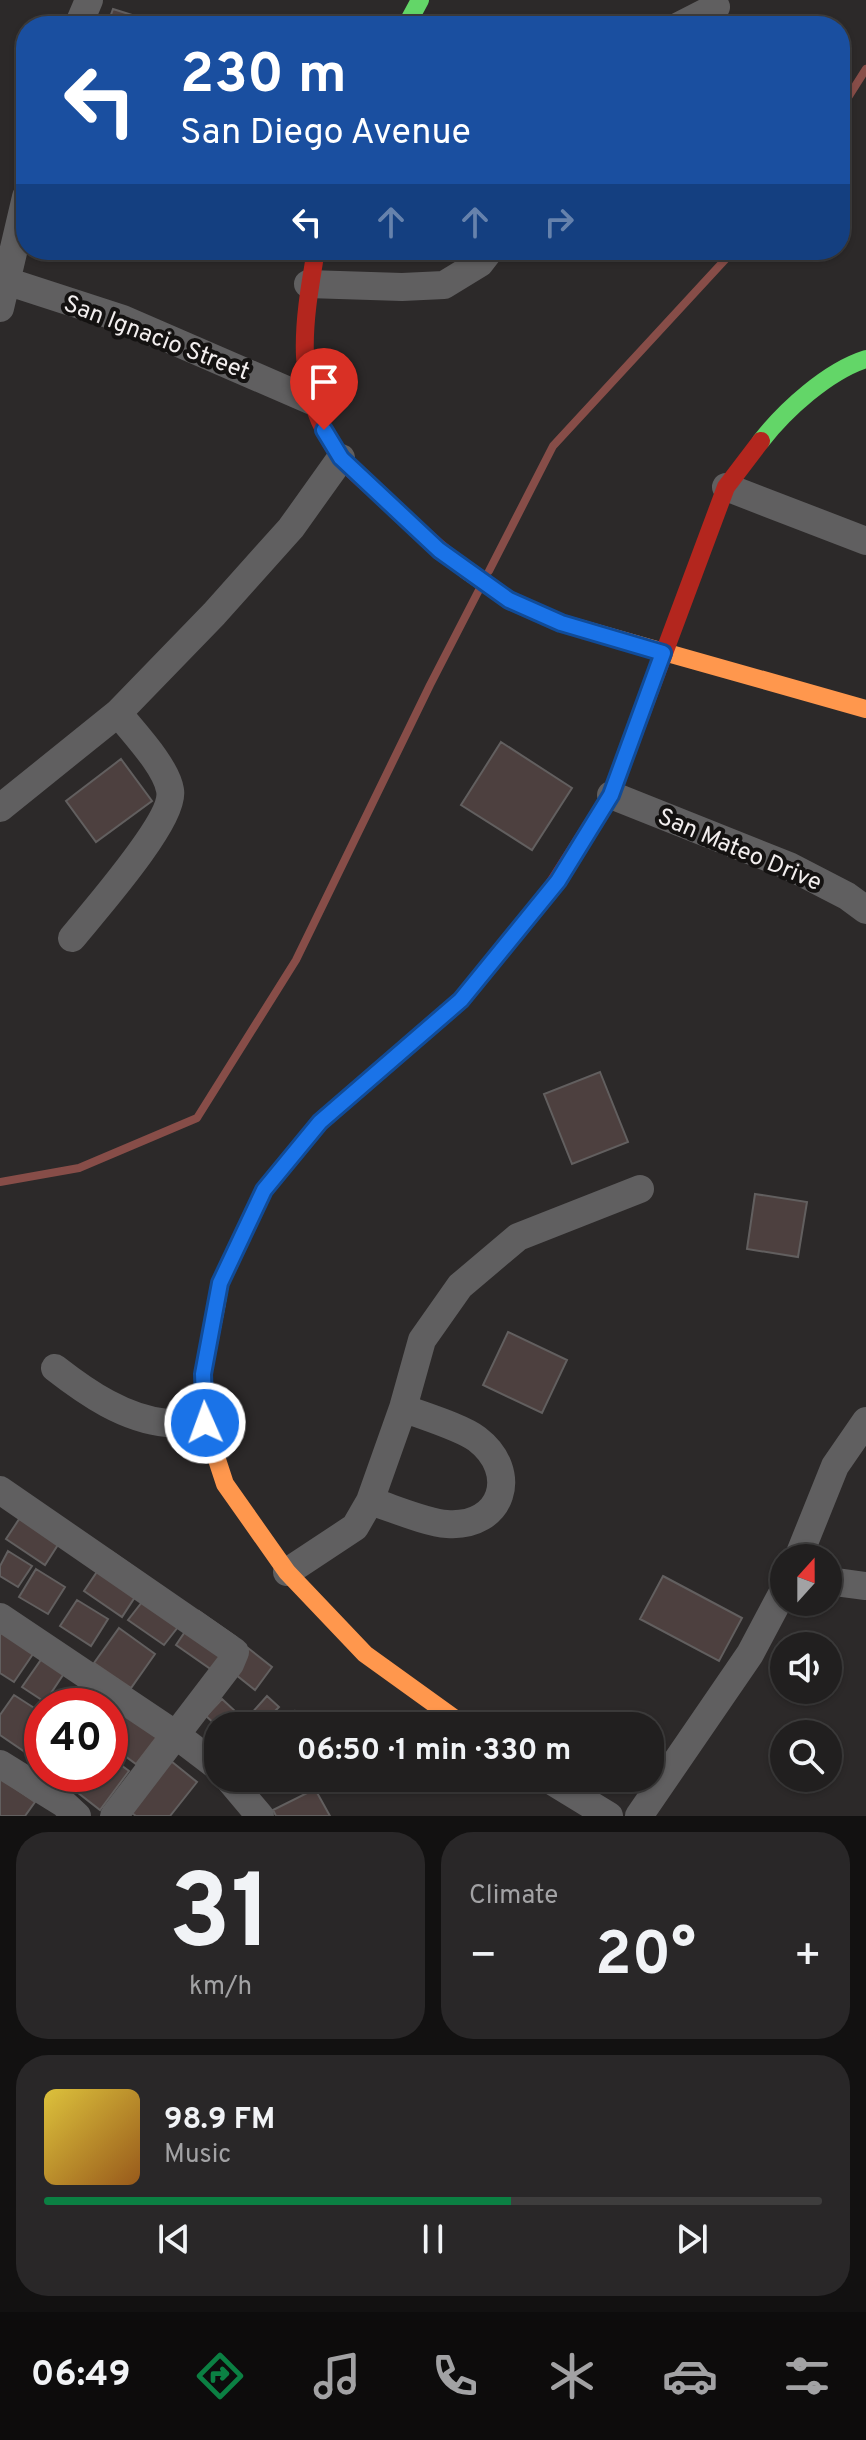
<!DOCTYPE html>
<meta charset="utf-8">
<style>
:root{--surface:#211f1f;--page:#292728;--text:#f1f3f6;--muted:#a2a2a4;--line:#3e3d3d;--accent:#0b8043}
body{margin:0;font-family:Overpass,sans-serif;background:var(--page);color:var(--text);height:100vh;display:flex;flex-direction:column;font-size:30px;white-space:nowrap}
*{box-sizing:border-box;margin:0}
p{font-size:26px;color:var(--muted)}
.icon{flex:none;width:44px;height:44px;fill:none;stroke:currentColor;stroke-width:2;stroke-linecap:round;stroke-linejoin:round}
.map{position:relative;height:1816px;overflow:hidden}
.panel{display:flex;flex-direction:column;gap:16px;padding:16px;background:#121111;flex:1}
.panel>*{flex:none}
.banner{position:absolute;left:16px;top:16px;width:834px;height:244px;border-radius:32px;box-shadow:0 2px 6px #0004,0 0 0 2px var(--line);background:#1a4fa0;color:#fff;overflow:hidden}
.needle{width:52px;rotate:21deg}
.buttons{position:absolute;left:770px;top:1544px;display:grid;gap:16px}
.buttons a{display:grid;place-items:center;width:72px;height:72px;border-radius:50%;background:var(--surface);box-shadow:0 2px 6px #0004,0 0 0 2px var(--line);font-size:40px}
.speed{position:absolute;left:24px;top:1688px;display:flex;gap:16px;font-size:40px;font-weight:700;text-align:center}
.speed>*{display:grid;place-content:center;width:104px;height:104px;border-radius:50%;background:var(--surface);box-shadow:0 2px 6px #0004,0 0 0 2px var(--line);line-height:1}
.speed .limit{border:12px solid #d22;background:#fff;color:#111}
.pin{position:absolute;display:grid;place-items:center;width:68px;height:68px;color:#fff;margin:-82px -34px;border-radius:50% 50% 50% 0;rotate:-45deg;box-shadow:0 0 8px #0007}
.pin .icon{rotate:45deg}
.me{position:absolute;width:88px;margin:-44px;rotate:358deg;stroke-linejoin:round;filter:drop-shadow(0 0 6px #0008)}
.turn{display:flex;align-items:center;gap:28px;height:168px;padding:0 32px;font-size:36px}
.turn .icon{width:104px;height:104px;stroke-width:2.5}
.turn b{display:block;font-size:56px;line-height:68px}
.lanes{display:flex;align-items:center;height:76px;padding:0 32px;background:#0003;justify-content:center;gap:40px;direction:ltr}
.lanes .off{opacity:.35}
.big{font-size:60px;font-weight:700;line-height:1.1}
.panel .card{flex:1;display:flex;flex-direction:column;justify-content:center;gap:12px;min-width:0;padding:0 28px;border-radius:32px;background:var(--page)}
.panel .dial{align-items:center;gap:0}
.dial b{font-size:104px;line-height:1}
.song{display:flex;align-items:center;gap:24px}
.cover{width:96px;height:96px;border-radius:12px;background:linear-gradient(135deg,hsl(50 70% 55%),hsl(30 70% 35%))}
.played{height:8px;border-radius:4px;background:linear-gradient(90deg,var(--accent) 60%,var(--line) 60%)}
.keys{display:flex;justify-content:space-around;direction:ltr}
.heat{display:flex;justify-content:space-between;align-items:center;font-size:44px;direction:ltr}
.panel .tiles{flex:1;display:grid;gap:16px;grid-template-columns:1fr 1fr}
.card:last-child{grid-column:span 2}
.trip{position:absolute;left:204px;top:1712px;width:460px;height:80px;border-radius:32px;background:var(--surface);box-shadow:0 2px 6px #0004,0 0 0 2px var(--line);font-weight:700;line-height:80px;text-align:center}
.menu{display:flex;height:128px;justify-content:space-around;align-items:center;background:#0d0c0c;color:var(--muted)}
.menu .icon{width:56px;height:56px}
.menu .current{color:var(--accent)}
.menu b{font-size:36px;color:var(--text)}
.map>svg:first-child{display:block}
</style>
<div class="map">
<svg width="866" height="1816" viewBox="0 0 866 1816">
<rect width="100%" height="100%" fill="#2c2929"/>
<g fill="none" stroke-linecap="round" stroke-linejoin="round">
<path stroke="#874d48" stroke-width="8" d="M840 110 866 69
M489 571 553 446 734 250
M0 1182 79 1168 197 1118 296 960 430 685 479 590"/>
</g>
<path fill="#4d403f" stroke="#625f5f" stroke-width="2" d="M113 9 167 26H107Z
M501 742 572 788 532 850 461 805Z
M121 759 152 801 96 842 66 801Z
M600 1072 628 1142 572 1164 544 1094Z
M755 1194 807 1202 798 1257 747 1249Z
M508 1332 567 1360 542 1413 483 1385Z
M31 1501 70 1526 45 1565 6 1539Z
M8 1551 32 1566 18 1587 0 1576V1566Z
M111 1551 148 1577 122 1617 84 1591Z
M36 1569 65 1587 48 1614 19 1597Z
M663 1576 742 1618 719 1661 640 1619Z
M156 1584 192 1609 164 1645 128 1620Z
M77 1600 108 1619 91 1646 60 1626Z
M199 1611 236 1637 212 1670 176 1645Z
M119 1628 155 1654 131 1688 94 1663Z
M3 1630 35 1651 14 1682 0 1673V1635Z
M248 1648 272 1667 255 1690 230 1670Z
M45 1654 67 1669 45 1702 22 1687Z
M84 1679 109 1706H68Z
M14 1695 42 1713V1732L28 1754 0 1735V1715Z
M267 1696 279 1707 261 1725 250 1715Z
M222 1699 235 1711 223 1726 218 1727 206 1716Z
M125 1707 159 1734 136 1764 110 1745V1725Z
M295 1711 312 1726H284Z
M110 1757 129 1771 100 1810 68 1785 76 1774H110Z
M166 1757 197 1782 170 1816H136L125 1808Z
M0 1778 35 1802 25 1816H0Z
M315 1789 330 1816H276L273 1810Z"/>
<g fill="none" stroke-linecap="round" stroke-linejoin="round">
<path stroke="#605f60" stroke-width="28" d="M78 26 89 0
M679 26 716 7
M0 279 123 319 312 401
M308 284 402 287 444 285 480 263 490 250
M0 308 26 197
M726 487 866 541
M611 795 789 866 847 896 866 910
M0 808 118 713 214 614 291 528 341 458
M72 938C93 912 176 819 170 790 166 766 133 732 118 713
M55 1368C87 1393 125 1419 167 1423 179 1424 192 1423 205 1423
M0 1490 235 1652 230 1664 114 1816
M370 1501C390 1507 427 1523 447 1524 503 1528 520 1472 477 1439 461 1427 423 1416 403 1408
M798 1558 835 1466 866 1421
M287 1572 355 1527 370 1501 403 1408 422 1340 460 1286 518 1237 640 1189
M828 1581 866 1586
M0 1617 176 1735 218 1767
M0 1764 63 1803 77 1816
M228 1778 260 1816
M547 1778 609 1816
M639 1816 750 1654 784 1590"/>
<path stroke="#63d668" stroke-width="18" d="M406 26 420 0
M761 441C785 410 828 371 866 359
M217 1302 220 1283 264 1190 320 1122 461 1000 550 891"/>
<path stroke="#ff974d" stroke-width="18" d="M466 570 509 600 561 623 866 709
M217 1302 203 1374 205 1423 225 1484 287 1572 365 1654 465 1726"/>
<path stroke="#b3261e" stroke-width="18" d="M316 250C303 326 292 388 339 455 351 471 369 484 383 498 410 523 436 548 466 570
M550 891 611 795 726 487 761 441"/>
</g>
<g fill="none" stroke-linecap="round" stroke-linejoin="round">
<defs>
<path id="route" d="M205 1423 203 1374 220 1283 264 1190 320 1122 461 1000 558 881 611 795 663 653 561 623 509 600 439 550 341 458 324 430"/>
</defs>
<use href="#route" stroke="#114b97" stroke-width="20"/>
<use href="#route" stroke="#1a73e8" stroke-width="14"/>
</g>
<g text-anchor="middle" stroke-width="8" stroke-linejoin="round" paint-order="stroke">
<g font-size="24" fill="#f2eeee" stroke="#141211">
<text transform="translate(157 337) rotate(21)" y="8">San Ignacio Street</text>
<text transform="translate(740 849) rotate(23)" y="8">San Mateo Drive</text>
</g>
</g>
</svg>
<div class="buttons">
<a><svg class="needle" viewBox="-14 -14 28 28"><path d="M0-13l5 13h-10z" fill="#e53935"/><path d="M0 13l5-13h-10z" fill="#a2a2a4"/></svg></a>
<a><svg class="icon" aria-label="sound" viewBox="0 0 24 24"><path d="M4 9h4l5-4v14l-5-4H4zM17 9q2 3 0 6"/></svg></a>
<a><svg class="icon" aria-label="search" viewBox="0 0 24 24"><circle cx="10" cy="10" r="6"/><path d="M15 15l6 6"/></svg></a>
</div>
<div class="speed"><div class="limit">40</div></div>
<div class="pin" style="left:324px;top:430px;background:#d93025"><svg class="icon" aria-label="arrive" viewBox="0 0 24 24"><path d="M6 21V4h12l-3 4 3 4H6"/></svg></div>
<svg class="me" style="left:205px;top:1423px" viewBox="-20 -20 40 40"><circle r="17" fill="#1a73e8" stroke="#fff" stroke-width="3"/><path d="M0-11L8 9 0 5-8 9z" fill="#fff"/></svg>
<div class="trip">06:50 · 1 min · 330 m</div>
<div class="banner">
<div class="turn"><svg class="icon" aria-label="left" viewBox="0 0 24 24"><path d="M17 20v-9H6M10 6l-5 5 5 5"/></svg><div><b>230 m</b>San Diego Avenue</div></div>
<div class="lanes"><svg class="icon" aria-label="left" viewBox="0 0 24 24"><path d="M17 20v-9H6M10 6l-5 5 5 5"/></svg><svg class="icon off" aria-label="ahead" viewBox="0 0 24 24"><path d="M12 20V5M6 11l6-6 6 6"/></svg><svg class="icon off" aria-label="ahead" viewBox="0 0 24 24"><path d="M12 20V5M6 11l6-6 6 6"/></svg><svg class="icon off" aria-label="right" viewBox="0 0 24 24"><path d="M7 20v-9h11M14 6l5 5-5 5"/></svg></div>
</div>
</div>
<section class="panel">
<div class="tiles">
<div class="card dial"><b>31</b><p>km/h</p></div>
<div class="card"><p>Climate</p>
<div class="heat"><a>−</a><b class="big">20°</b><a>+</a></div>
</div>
<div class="card">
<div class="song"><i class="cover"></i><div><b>98.9 FM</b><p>Music</p></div></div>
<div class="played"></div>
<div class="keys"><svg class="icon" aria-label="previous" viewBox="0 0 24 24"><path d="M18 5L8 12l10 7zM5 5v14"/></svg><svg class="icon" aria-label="pause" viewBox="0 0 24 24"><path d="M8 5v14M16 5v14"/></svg><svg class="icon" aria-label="next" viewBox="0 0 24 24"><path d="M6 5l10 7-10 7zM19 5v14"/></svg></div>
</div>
</div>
</section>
<nav class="menu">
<b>06:49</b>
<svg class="icon current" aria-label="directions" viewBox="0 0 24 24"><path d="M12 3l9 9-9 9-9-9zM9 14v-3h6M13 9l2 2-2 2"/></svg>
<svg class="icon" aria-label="music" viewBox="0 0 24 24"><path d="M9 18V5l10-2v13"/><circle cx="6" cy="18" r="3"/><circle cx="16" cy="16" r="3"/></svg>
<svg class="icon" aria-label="phone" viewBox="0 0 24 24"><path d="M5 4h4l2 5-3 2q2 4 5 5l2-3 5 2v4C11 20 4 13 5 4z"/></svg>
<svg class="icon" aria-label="climate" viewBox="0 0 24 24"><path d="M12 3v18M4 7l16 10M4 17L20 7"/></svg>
<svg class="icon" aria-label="car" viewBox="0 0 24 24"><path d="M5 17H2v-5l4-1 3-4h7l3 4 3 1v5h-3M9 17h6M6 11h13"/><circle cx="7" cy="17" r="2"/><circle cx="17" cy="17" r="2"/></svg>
<svg class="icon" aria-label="filters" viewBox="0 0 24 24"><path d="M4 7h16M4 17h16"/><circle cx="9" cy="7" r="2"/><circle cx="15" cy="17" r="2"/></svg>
</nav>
